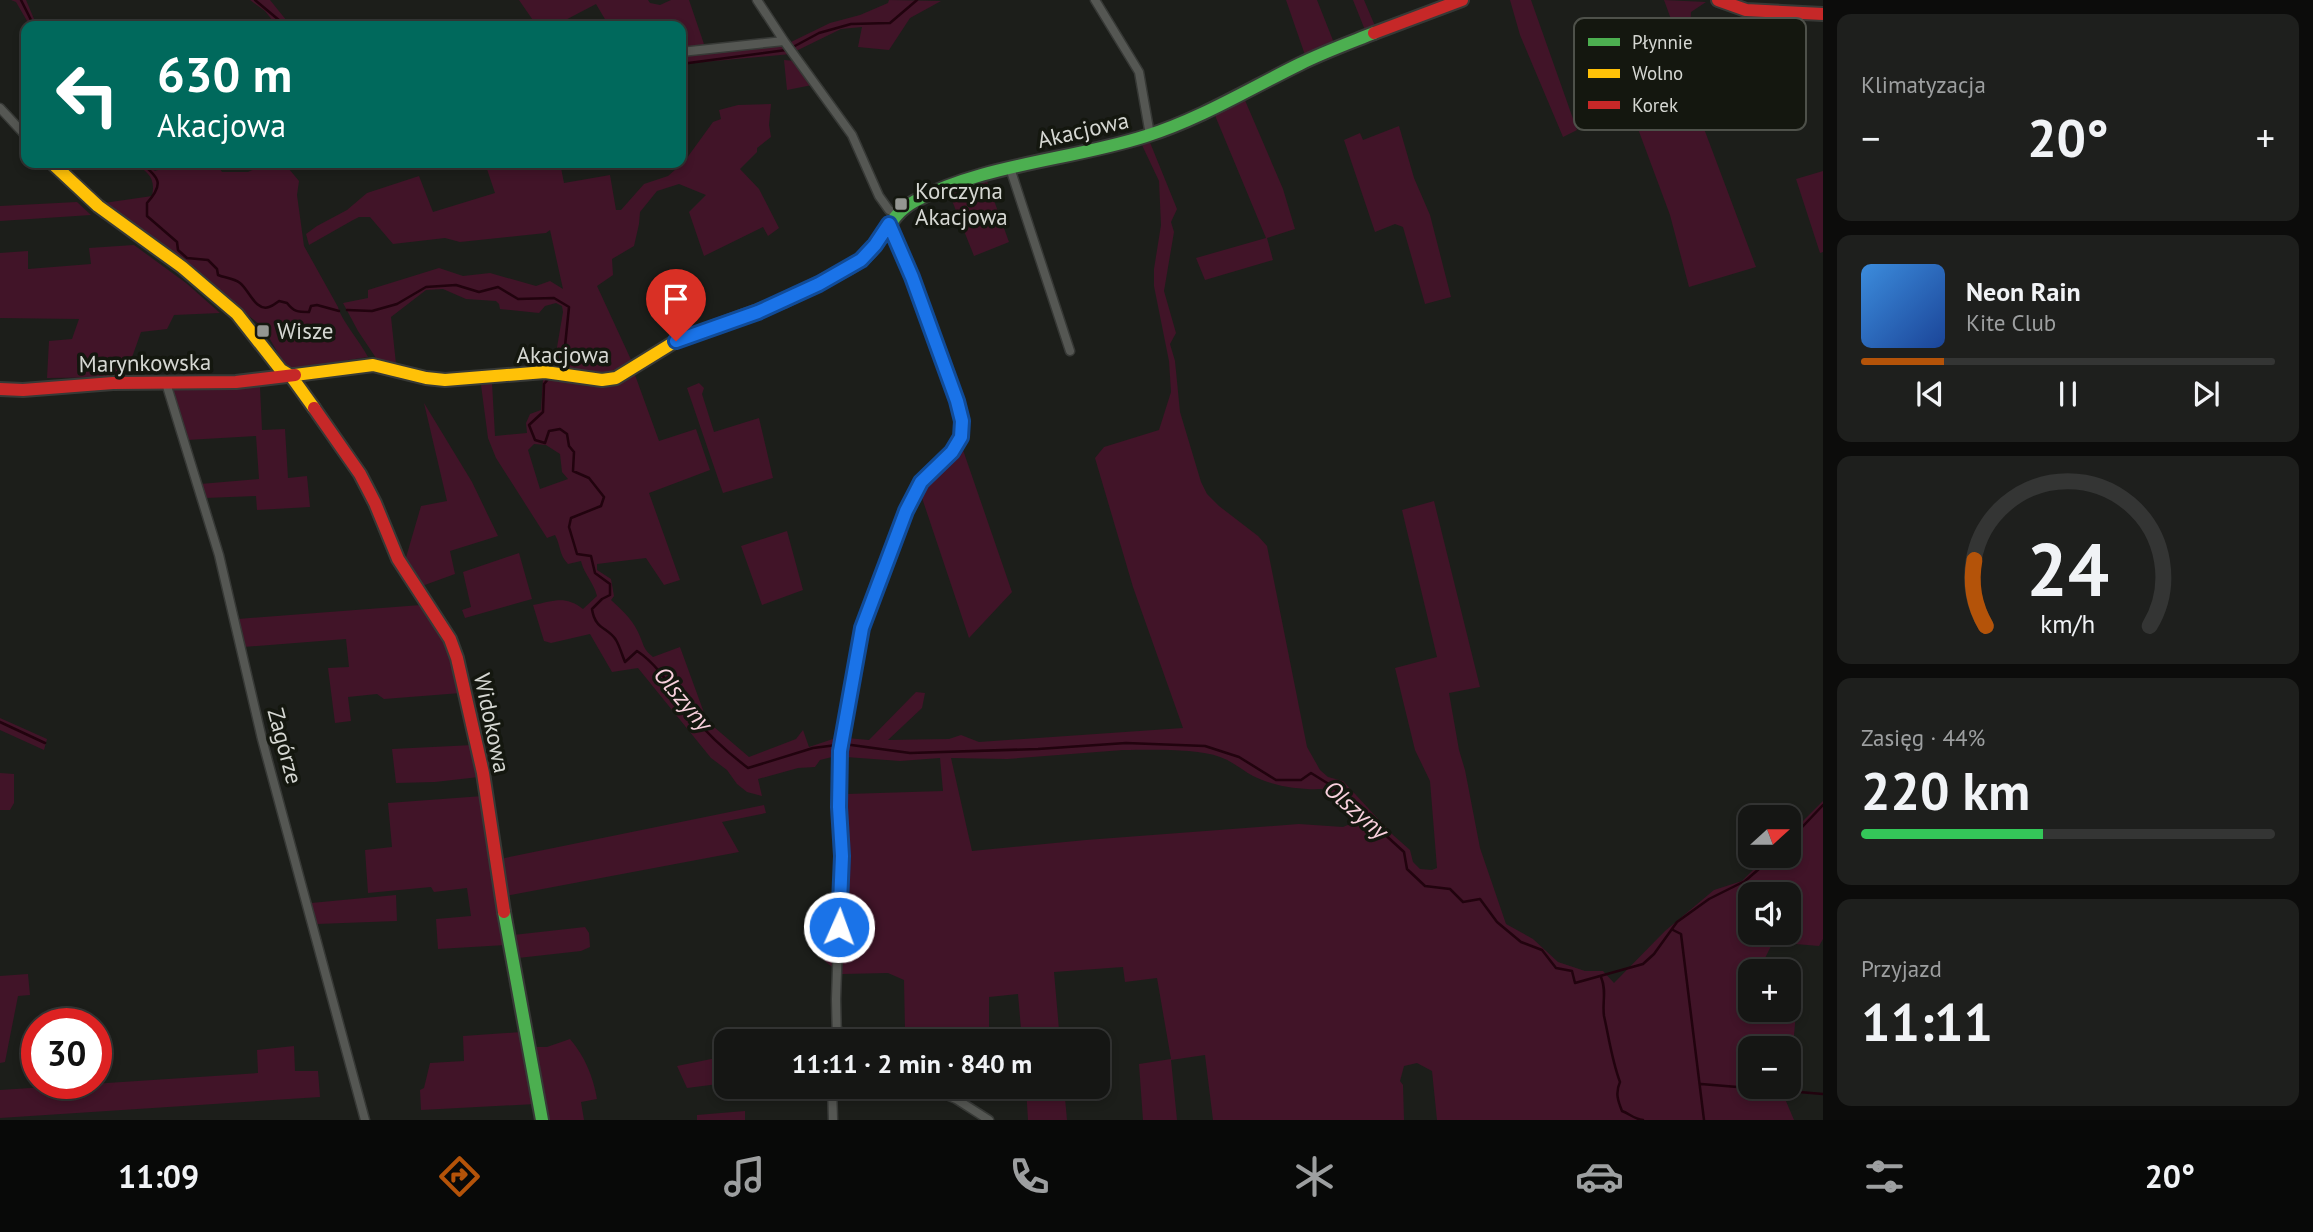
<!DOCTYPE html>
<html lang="pl">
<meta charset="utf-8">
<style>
:root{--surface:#151614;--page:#1e1f1d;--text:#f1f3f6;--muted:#9d9fa0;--line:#343534;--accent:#b45309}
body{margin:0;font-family:"PT Sans",sans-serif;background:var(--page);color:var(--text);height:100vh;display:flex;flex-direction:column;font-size:26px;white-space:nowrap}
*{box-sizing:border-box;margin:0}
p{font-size:23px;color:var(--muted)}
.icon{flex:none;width:38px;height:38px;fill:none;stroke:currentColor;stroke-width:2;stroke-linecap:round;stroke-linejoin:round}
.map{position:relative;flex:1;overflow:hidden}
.drawer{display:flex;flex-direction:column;gap:14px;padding:14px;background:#0c0c0b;width:490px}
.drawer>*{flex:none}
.banner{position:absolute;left:21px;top:21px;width:665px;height:147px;border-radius:14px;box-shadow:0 4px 10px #0003,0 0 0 2px var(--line);background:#00695c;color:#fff;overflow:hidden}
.needle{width:46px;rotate:69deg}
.buttons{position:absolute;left:1738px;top:805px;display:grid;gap:14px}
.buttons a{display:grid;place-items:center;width:63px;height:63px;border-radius:14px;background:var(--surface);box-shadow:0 4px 10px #0003,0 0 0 2px var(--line);font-size:35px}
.speed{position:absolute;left:21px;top:1008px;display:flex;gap:14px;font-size:35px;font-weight:700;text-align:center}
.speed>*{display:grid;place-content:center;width:91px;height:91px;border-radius:50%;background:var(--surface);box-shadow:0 4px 10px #0003,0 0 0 2px var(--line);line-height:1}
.speed .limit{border:10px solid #d22;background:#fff;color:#111}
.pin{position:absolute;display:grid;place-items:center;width:60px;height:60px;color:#fff;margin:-72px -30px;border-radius:50% 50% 50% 0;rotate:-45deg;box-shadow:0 0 7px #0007}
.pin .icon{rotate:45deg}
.me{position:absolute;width:77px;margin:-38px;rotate:2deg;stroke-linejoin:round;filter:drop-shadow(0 0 5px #0008)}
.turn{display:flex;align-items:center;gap:24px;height:147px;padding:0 21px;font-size:32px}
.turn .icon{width:91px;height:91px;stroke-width:2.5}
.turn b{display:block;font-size:49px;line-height:60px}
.big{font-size:52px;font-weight:700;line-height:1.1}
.drawer .widget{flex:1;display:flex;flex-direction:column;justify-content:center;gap:10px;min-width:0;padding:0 24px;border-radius:14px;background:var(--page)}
.drawer .dial{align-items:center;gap:0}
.dial svg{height:182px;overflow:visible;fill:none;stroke:var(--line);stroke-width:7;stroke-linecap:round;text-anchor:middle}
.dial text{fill:var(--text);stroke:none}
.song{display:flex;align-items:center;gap:21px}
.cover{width:84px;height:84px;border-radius:10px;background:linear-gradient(135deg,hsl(210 70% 55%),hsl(220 70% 35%))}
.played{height:7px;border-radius:4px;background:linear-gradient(90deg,var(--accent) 20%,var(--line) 20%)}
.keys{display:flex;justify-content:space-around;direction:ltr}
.heat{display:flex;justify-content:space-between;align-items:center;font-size:38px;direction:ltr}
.charge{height:10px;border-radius:5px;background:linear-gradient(90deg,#34c759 44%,var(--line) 0)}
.trip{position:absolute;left:714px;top:1029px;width:396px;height:70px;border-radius:14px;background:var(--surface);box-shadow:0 4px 10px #0003,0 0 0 2px var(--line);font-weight:700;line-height:70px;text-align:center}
.tabs{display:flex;height:112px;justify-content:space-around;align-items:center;background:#080908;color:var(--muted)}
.tabs .icon{width:49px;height:49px}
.tabs .active{color:var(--accent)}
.tabs b{font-size:32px;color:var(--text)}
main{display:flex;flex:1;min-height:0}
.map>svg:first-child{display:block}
</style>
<main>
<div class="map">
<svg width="1823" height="1120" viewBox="0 0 1823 1120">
<rect width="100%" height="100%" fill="#1c1e1a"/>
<path fill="#411428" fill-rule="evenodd" d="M11 0H26L37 26H30L16 2Z
M250 0H270L291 26H277L265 11Z
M519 0H648L650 3 660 5 671 0H689L705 47 681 50V26H609L596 4 554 26H537Z
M889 0 941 1 910 18 889 50 858 47 862 27 841 29 796 51 791 42 830 23 860 15 888 3Z
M1286 0H1317L1334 43 1305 55Z
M1353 0H1364L1375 26 1365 30Z
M1510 0H1531L1577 130 1563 137 1520 35Z
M1664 0 1706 2 1691 12 1690 38 1680 44Z
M780 43 785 46 791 54 681 64V55Z
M784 60 795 61 812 85 787 90Z
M1688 86 1756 267 1689 287 1670 215 1631 110Z
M1244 98 1283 189 1295 229 1267 238 1273 260 1205 280 1196 258 1266 238 1214 113Z
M771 104 769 125 771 137 757 148V152L740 169 759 189 779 228 768 236 763 227 704 256 689 212 706 195 679 184 657 191 640 212 639 224 634 246 612 259 613 275 597 286 633 364 604 375 568 370 554 365 563 312 562 306 556 303 545 306 539 313 500 309 499 304 496 301 466 299 443 289 426 290 391 317 396 364 378 361 358 331 343 303 368 298V290L439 268 463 276 490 273 536 286 550 281 563 289 550 230 546 233 460 242 445 238 393 244 370 217H359L353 220 309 245 306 234 317 226 347 210 367 193 419 176 433 212 495 193 485 163H560L564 183 610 175 616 210H621L644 184 668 176 684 162 713 122 721 119 719 110 738 105Z
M1399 126 1414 178 1430 215 1451 297 1425 304 1403 227 1395 224 1375 232 1344 140 1360 133 1363 140Z
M1149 140 1177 209 1171 222 1174 232 1164 291 1176 333 1170 344 1175 361 1180 412 1201 482 1207 494 1219 506 1258 536 1267 546 1307 747 1320 770 1328 777 1343 781 1393 835 1410 850 1413 862 1420 869 1432 870 1437 868 1430 781 1415 750 1395 668 1437 657 1402 510 1434 501 1480 687 1449 693 1459 750 1465 770 1480 848 1506 924 1533 939 1558 962 1585 971H1603L1614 983 1665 931 1714 890 1742 881 1767 856H1788L1789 835 1823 801V939L1819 946 1773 942 1764 960 1767 971H1750V1010H1788L1789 986 1798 989 1793 1047 1770 1046 1769 1048H1750V1087H1780L1794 1120H1437L1432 1071 1417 1063 1404 1066 1400 1081 1403 1085 1404 1120H1213L1205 1055 1171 1060 1177 1120H1143L1139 1064 1171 1059 1157 978 1125 982 1123 967 1054 972 1060 1041H1022L1018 994 989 997V1041H943L905 1030 904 980 888 973 842 974 847 794 943 791 940 758 900 761 846 757 847 738 869 740 916 692 925 693 922 708 888 740 949 739 961 735 979 742 1183 728 1133 587 1095 458 1104 447 1159 430 1171 392 1169 361 1154 286V269L1161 225 1159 181 1141 143ZM1123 750C1150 750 1196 748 1220 757 1232 761 1242 770 1253 776 1273 786 1300 790 1322 789L1355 822 1343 827 1299 824 1086 840 972 851 951 758 1007 759ZM1750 894H1788V933H1750Z
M134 163H143L155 171 173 165 216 163 222 172H248L259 167 268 168 284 163 299 181 297 195 304 246 338 307C340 318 361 343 368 357L291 369 286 367 263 327 104 203 152 196C156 178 148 172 134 163Z
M1823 171V252L1820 253 1796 179Z
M987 181 1009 242 974 256 949 193Z
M77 202 91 215 0 221V206Z
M134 245 186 283 220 313 174 315 167 329 141 332 125 377 47 378 49 341 72 339 79 319 0 318V253L28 251V269L91 264 89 248Z
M635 375 659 441 696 429 710 470 649 493 680 580 664 585 646 558 597 564V570L611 579 614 596 611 600C621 609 632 619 638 632 644 644 642 648 653 657L680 647 707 721 749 757 796 739 803 730 809 747 833 739 838 735 836 756 820 760 815 767 798 768 758 779 762 796 747 792 737 784 727 770 711 758 638 668 612 672 590 634 551 643 544 641 533 605C554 601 565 595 583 609L597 596C594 583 584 574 581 561L568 564C559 555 561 546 555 535L547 538 496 458 488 438 481 385 492 383 495 436 527 433 526 423 530 414 541 410 543 379C555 378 566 382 578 384 598 388 616 384 635 375ZM534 444 546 445 560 454 562 472 568 479 540 489 528 450Z
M699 383 704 388 702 394 714 432 759 418 773 478 723 493 687 388Z
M260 387 262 430 285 429 288 478 307 476 310 507 257 510 256 496 205 498 200 484 259 479 256 436 187 440 172 390Z
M424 403 472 482 498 536 450 551 455 574 422 586 405 561 421 506 447 501Z
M963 450 1012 592 969 638 920 492 927 481Z
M787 531 803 590 762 605 741 546Z
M519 553 532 599 465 618 462 610 471 607 463 572Z
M421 605C443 636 453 655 461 693L384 699 377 694 348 697 351 721 335 723 328 668 349 667 346 639 243 647 238 619Z
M0 718 47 739 44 750 0 730Z
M473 745 479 777 435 782 396 783 392 749Z
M0 773 14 774V803L10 810H0Z
M483 796 506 945 438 949 436 919 471 916 467 888 434 892 431 887 368 893 365 850 392 847 388 803Z
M764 805 766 813 722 822 739 852 506 896 500 859Z
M396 895 397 921 317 924 311 903Z
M818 921 826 955 835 962 834 968C813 954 819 944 818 921Z
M585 927 589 933 590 947 581 951 518 958 513 935Z
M28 974 30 995 18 996 5 1062 0 1063V976Z
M521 1032 536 1104 421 1110 420 1090 424 1088 430 1063 464 1061 463 1036Z
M570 1039C585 1057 593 1076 597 1099L581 1102 584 1120H545L533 1047H547Z
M294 1046 295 1071H318L320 1097 0 1118V1090L258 1073 257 1050Z
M726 1056V1083L687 1088 677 1066Z
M1026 1087H1064L1067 1120H1028Z
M745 1111V1120H697V1115Z"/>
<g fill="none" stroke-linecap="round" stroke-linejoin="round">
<path stroke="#21030e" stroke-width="2.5" d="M21 0 34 26
M255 0 286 26
M793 47 819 33 851 24 890 23 917 0
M681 64 786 50
M141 163C160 178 164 184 147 203V216L177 242 178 250 187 258 208 260 217 269 218 275C225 278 233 278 240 283 249 290 256 312 269 307 273 306 276 303 279 301L287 303C294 312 298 312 309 312L311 306 317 305 339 311
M347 310 372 311 397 304 426 287 456 285 479 292 498 287 518 299 554 298 569 307 564 356 555 370
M549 378 544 384 543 412 529 425 535 440 545 443 549 431 560 429 567 434 569 446 574 452 573 471 589 478 604 497 601 506 571 518 569 527 577 554 591 556 595 573 610 584V595L602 599 592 609C595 630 608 627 616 640 620 647 622 655 625 662L637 651C660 666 674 693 691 714 708 735 727 752 748 768L813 748 837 745
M0 722 45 743
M844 744 910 753 1038 749 1126 743 1205 746 1239 757 1276 780H1301L1311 773 1332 786 1404 852 1407 869 1425 886 1450 889 1463 902 1480 899 1497 922 1521 942 1542 950 1556 968 1572 971 1575 983 1643 964 1654 954 1677 922 1709 899 1745 881 1774 856
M1788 842 1823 805
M1673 930 1681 934 1704 1120
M1601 977C1607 991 1602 1002 1604 1016 1609 1038 1612 1061 1620 1082 1615 1093 1618 1101 1622 1111 1630 1114 1634 1119 1643 1120
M1701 1084 1823 1094"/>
<defs>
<path id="street" d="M757 0 784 41
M1095 0 1139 72 1150 135
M681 52 784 41 852 135 879 196 889 210 897 213
M0 108 26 136
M1010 168 1070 351
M166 383 219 555 262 739 365 1120
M838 1030 852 1041
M837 1041 836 999 841 856 839 807 840 751 851 685 862 628 906 511 921 482 952 451 961 437 962 421 957 401 912 277 889 224
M832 1087 833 1120
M928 1087 956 1099 989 1120"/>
<path id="fast" d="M839 273C850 268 862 261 870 252 887 233 891 214 915 201 983 164 1072 160 1146 136 1200 119 1249 89 1300 64 1324 52 1349 43 1374 33
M504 912 542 1120"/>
<path id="slow" d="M52 163 98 206 182 267 237 314 281 370 291 376 314 408
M295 375 373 365 426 378 445 380 545 372 602 380 616 378 676 341 784 301 839 273"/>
<path id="jam" d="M1718 0 1746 10 1823 14
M1374 33 1462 0
M0 389 23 390 113 383 236 382 295 375
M314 408 360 474 375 503 398 559 450 639 457 658 483 773 504 912"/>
</defs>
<use href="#street" stroke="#373936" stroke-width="11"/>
<use href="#fast" stroke="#373936" stroke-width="16"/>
<use href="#slow" stroke="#373936" stroke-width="16"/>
<use href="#jam" stroke="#373936" stroke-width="16"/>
<use href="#street" stroke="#555753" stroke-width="8"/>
<use href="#fast" stroke="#4caf50" stroke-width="12"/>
<use href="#slow" stroke="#ffc107" stroke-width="12"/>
<use href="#jam" stroke="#c62828" stroke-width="12"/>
</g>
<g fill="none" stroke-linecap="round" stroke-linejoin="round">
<defs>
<path id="route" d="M676 341 758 312 819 284 861 260 875 245 889 224 912 277 957 401 962 421 961 437 952 452 921 482 906 511 862 628 840 751 839 807 842 856 839 927"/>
</defs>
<use href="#route" stroke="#114b97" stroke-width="18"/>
<use href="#route" stroke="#1a73e8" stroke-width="12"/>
</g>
<g fill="#949692" stroke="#14170f" stroke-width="2.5">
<rect x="894" y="197" width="14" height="14" rx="3.5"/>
<rect x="256" y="324" width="14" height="14" rx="3.5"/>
</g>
<g text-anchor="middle" stroke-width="7" stroke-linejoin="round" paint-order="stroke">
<g font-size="23" fill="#d5d7d2" stroke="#14170f">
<text transform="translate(1083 130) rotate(-13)" y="8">Akacjowa</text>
<text x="563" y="363">Akacjowa</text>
<text transform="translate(145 363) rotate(-1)" y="8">Marynkowska</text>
<text transform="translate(492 723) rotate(78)" y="8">Widokowa</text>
<text transform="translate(285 746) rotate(75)" y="8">Zagórze</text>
</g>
<g font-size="23" fill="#d5d7d2" stroke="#14170f" text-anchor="start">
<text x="915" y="199">Korczyna<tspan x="915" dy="26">Akacjowa</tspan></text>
<text x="277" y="339">Wisze</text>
</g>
<g font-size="24" font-style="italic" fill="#f9d0dd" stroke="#14170f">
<text transform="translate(683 699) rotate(50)" y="8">Olszyny</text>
<text transform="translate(1356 810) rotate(41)" y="8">Olszyny</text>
</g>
</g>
<rect x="1574" y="18" width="232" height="112" rx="10" fill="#14170f" stroke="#4e514a" stroke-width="2"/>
<rect x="1588" y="38" width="32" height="8" fill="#4caf50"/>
<rect x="1588" y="69" width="32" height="9" fill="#ffc107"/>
<rect x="1588" y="101" width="32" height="8" fill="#c62828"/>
<g font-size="19" fill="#d5d7d2">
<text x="1632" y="49">Płynnie</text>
<text x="1632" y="80">Wolno</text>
<text x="1632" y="112">Korek</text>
</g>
</svg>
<div class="buttons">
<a><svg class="needle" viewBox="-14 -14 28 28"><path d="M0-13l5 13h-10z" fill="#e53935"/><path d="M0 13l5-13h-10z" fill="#9d9fa0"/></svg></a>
<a><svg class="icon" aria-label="sound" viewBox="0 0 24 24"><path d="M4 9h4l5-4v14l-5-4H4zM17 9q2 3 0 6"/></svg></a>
<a>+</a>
<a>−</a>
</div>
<div class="speed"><div class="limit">30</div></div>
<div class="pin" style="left:676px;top:341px;background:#d93025"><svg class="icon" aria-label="arrive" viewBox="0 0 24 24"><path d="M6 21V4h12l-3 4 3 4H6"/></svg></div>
<svg class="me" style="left:839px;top:927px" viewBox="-20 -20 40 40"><circle r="17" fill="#1a73e8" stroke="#fff" stroke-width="3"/><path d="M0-11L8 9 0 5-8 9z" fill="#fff"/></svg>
<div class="trip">11:11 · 2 min · 840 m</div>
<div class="banner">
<div class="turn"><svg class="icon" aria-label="left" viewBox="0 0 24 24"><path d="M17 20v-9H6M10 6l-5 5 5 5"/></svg><div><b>630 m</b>Akacjowa</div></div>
</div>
</div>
<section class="drawer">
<div class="widget"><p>Klimatyzacja</p>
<div class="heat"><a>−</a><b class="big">20°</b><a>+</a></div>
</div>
<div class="widget">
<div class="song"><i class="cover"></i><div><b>Neon Rain</b><p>Kite Club</p></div></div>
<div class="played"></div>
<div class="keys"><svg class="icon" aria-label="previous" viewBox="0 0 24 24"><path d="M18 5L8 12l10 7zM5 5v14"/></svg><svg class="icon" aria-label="pause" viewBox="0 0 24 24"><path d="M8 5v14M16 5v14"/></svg><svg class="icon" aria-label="next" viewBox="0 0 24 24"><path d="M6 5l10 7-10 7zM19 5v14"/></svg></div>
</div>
<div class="widget dial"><svg viewBox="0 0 100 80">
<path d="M14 69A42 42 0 1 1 86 69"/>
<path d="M14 69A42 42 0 0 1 9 40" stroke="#b45309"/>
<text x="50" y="56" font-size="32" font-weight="700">24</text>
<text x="50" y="72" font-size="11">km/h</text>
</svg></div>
<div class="widget"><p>Zasięg · 44%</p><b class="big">220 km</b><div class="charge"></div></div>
<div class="widget"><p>Przyjazd</p><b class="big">11:11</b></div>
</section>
</main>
<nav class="tabs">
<b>11:09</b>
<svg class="icon active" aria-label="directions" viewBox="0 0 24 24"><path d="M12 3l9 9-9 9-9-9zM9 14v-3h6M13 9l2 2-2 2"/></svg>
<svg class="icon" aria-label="music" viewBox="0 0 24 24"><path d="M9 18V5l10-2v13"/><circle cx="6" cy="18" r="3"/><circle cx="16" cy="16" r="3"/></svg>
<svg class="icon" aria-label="phone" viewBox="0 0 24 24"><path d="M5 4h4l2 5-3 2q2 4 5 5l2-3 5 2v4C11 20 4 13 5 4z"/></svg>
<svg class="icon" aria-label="climate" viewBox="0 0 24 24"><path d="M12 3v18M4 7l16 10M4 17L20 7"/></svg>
<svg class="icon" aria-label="car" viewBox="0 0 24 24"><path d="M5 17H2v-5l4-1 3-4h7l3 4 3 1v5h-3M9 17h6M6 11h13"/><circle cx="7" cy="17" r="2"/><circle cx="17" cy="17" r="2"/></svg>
<svg class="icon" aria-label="filters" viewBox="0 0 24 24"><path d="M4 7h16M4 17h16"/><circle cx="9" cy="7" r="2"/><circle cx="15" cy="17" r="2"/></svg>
<b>20°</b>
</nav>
